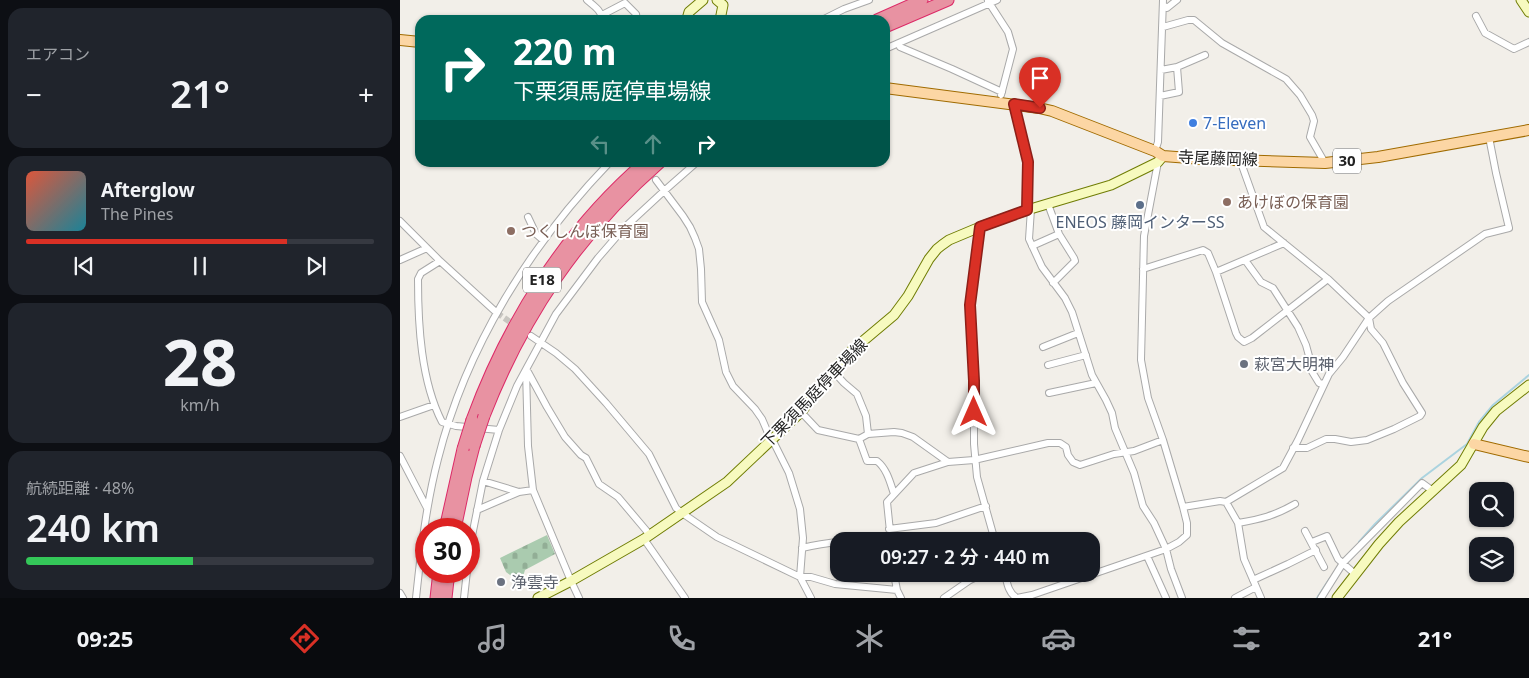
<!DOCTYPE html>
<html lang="ja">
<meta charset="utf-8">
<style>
:root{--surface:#171b24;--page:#20242c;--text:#f1f3f6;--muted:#9ea1a6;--line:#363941;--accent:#d93025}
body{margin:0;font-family:"Noto Sans","Noto Sans JP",sans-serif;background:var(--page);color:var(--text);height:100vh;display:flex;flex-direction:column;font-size:19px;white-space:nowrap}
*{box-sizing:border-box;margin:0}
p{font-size:16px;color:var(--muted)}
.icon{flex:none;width:28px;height:28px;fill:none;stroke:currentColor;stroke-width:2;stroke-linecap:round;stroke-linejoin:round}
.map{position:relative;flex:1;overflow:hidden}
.sheet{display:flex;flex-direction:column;gap:8px;padding:8px;background:#0d0f14;width:400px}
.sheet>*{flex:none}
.banner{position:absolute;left:15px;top:15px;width:475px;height:152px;border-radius:15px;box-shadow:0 1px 4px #0004;background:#00695c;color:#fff;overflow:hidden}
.controls{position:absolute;left:1069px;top:482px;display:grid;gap:10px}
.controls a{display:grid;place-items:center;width:45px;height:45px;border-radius:10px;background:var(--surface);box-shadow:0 1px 4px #0004;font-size:25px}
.speed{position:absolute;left:15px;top:518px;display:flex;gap:10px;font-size:25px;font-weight:700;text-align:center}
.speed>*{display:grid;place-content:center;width:65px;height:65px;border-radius:50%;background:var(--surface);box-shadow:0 1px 4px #0004;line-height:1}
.speed .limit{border:8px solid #d22;background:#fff;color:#111}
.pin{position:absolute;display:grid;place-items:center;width:42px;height:42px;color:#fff;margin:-51px -21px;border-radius:50% 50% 50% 0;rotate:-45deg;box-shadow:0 0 5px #0007}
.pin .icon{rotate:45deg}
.me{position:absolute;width:55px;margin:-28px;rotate:0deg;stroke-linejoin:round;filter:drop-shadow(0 0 4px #0008)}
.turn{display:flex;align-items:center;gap:18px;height:105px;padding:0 15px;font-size:22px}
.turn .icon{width:65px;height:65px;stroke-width:2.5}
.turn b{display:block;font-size:35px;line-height:42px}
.lanes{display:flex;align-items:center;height:48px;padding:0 15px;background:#0003;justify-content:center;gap:25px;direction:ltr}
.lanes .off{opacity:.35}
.big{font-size:38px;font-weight:600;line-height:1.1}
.sheet .tile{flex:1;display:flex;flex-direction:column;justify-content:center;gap:8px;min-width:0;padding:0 18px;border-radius:15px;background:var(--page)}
.sheet .dial{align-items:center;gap:0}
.dial b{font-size:65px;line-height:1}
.song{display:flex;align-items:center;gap:15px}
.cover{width:60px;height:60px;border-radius:8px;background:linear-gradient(135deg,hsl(10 70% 55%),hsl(190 70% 35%))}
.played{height:5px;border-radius:2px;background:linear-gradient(90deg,var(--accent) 75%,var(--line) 75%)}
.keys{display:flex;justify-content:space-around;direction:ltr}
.heat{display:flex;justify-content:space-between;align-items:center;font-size:28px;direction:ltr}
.charge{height:8px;border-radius:4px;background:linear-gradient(90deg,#34c759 48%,var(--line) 0)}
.trip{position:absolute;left:430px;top:532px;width:270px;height:50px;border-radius:15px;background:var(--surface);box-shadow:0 1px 4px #0004;font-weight:600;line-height:50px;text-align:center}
.dock{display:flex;height:80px;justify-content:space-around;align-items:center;background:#090b0e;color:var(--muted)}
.dock .icon{width:35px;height:35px}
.dock .selected{color:var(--accent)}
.dock b{font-size:22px;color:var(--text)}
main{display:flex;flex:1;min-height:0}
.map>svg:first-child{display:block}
</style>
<main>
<section class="sheet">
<div class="tile"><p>エアコン</p>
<div class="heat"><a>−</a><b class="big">21°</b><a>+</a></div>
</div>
<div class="tile">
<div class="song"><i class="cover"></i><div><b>Afterglow</b><p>The Pines</p></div></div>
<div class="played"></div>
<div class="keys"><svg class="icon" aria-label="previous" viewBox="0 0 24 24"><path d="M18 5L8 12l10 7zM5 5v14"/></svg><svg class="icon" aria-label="pause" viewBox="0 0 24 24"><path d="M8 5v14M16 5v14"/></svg><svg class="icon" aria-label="next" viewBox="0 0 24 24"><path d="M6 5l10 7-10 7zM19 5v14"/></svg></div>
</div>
<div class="tile dial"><b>28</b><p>km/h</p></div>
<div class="tile"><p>航続距離 · 48%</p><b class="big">240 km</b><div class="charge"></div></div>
</section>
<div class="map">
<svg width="1129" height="598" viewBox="0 0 1129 598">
<defs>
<pattern id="cemetery-stones" width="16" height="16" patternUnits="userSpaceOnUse" patternTransform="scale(1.25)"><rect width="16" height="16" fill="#aacbaf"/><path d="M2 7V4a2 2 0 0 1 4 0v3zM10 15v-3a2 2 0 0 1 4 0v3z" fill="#92ae96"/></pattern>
</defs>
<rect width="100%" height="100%" fill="#f2efe9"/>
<path fill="url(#cemetery-stones)" d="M147 535 155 554 125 570 121 583 106 572 100 558Z"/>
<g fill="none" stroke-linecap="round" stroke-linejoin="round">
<path stroke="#aad3df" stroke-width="2" d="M959 542 975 524 1022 478 1067 444 1079 422 1093 405 1129 375
M917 598 930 578"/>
<path stroke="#c8c6c1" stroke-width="6" stroke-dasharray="6 3" stroke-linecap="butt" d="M97 313 116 326"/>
<defs>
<path id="street" d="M187 0C194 6 201 10 203 20
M588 1 608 32 613 49 601 95
M763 5 767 8 777 0
M202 15 225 3 236 14 237 20
M1076 16 1085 33 1114 49 1129 42
M422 20 444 9 469 0
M763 27 788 20H794L822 43 886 79 900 95 912 115 914 121 910 137 925 163
M499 43 500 47 552 69 602 92
M485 49 597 0
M761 70 777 67 805 55
M760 96 779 92 777 67
M614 104 628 162 627 210
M755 151 758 142 763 0
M840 160 864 227 928 279 969 318 971 329 983 343 1003 383 1022 413 1020 416 994 429 967 440 951 442 935 439H926L907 448H893
M256 180 283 216 290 227 295 238 299 249 301 269 302 302 319 340 326 372 333 386 355 409 362 419 371 440 374 443 389 473 400 509 403 538 400 577 411 598
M648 204 659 234 674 258 675 261 653 283
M631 209 629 239 642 267 665 298 672 312 692 375 706 400 712 413 715 428 734 473 743 506 754 523 766 549 771 569 782 598
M128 217 136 234 143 240
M0 221 40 261 97 313
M580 227 570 305 574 381V444L577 477 595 541
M632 246 659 234
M0 260 27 248
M845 260 861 282 873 288 898 327 906 345 909 356 908 365 919 383 923 384
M40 261 21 273 18 279C18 325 21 381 42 422L56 426 99 430
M743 269 803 250 808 253 816 272 836 333 838 337 844 342 852 338 928 279
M816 272 884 243
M131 336 156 353 175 369 206 403 249 454 276 508 282 513 317 537 400 577H411L435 584 497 590 501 598
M643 347 678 333
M648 365 686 355
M126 370 128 446 133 490 171 581 179 598
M433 371 444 383 457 394 466 416 468 434
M128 372 147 407 165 437 181 455 186 458 199 484 218 497 250 535
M649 393 696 383
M401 412 418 430 459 439 468 434 494 432 502 433 513 437 548 462 574 460 648 443H660L666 447 668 455 673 462 680 465 714 454 734 451 763 440
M0 417 34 405
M459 439 467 461H477C487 469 490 482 494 494
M0 456 27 508
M83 481 119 492 133 490
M826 502 838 523 844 559 861 598
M783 507 820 501 826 502 883 468 898 440 929 374 943 357 969 318 988 301 1085 234 1109 228 1096 173 1089 137
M77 510 119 492
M838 523C861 519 874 516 895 504
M489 529 536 523 586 506
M905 531 924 567
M244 539 285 598
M491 541 487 502 514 473 548 462
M912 542 927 536 938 559 955 574
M402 548C432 541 460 539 491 538
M69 551 83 481 99 430 117 386 156 314 198 258 224 228 264 191 297 162
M747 556 766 598
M494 574 497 590
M605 574C607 582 608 593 617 598
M853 580 888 564 916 550
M0 593 3 598
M16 598C21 551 26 505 38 459 66 347 130 245 210 162
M64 598 67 571
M544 598 570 580 583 574
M617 598 632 595 766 549 779 542 787 535V523L783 507 763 440 748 398 741 360 744 236 758 162
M835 598 856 587
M921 598 943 563 1022 483 1033 491"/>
<path id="secondary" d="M317 0 323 5 320 20
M1121 0 1129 12
M287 19 289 12 303 0
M138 598 171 581 244 539 327 482 401 412 433 371 450 352 494 315 508 296 529 259 537 249 542 245 549 240 580 227 627 210 711 185 758 162 763 156
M937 598 979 544 999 522 1061 465 1083 427 1096 411 1129 385"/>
<path id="primary" d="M0 40 20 42
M485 88 639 108 652 111 755 151 763 156 802 159 925 163 978 157 1129 130
M1074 444 1129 457"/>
<path id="highway" d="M477 20 522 0
M485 27 548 0
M84 416C123 316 179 233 260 162
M72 420C108 322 165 231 245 162
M45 529 63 449
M55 529 66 477 74 446
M36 598 39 571
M46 598 49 571"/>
</defs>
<use href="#street" stroke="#a9a9a9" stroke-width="8"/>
<use href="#secondary" stroke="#707d05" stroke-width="11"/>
<use href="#primary" stroke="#a06b00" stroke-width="12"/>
<use href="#highway" stroke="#dc2a67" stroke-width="13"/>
<use href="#street" stroke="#fff" stroke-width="6"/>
<use href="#secondary" stroke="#f7fabf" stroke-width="9"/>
<use href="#primary" stroke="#fcd6a4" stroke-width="10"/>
<use href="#highway" stroke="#e892a2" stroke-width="11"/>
<defs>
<path id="highway-bridge" d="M74 446 84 416
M63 449 72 420"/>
</defs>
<use href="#highway-bridge" stroke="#dc2a67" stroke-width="13" stroke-linecap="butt"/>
<use href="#highway-bridge" stroke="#e892a2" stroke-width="11"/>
</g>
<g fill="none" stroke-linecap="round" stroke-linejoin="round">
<defs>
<path id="route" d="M574 412V381L570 305 580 227 627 210 628 162 614 104 640 108"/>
</defs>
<use href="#route" stroke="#8d1f18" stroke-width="12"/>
<use href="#route" stroke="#d93025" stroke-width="9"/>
</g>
<circle fill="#3f7fe0" stroke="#fff" stroke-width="2" cx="793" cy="123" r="5"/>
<g fill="#8d6e63" stroke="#fff" stroke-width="2">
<circle cx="827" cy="202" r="5"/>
<circle cx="111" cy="231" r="5"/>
</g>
<circle fill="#5c6f8a" stroke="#fff" stroke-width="2" cx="740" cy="205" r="5"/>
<g fill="#6b7280" stroke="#fff" stroke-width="2">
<circle cx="844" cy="364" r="5"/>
<circle cx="101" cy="582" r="5"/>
</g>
<g text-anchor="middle" stroke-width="4" stroke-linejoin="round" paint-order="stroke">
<g fill="#fff" stroke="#646464" stroke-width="1">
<rect x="933" y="148.5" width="28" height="25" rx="4"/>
<rect x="123" y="267.5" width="38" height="25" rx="4"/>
</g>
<g font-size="15" font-weight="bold" fill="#222">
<text x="947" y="166">30</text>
<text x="142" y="285">E18</text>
</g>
<g font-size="16" fill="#366cbe" stroke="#fff" text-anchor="start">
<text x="803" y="129">7-Eleven</text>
</g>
<g font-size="16" fill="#222" stroke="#fff">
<text transform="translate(818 158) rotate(2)" y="6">寺尾藤岡線</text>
<text transform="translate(414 393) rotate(-46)" y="6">下栗須馬庭停車場線</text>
</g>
<g font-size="16" fill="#785e54" stroke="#fff" text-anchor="start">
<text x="837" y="208">あけぼの保育園</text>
<text x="121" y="237">つくしんぼ保育園</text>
</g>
<g font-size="16" fill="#4e5e75" stroke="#fff">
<text x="740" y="228">ENEOS 藤岡インターSS</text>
</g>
<g font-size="16" fill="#5b616d" stroke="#fff" text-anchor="start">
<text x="854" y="370">萩宮大明神</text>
<text x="111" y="588">浄雲寺</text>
</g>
</g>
</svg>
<div class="controls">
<a><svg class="icon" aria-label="search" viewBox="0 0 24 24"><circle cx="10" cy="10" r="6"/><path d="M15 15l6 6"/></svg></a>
<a><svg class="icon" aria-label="layers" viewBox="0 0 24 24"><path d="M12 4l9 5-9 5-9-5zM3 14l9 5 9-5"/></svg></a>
</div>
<div class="speed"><div class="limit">30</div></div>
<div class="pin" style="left:640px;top:108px;background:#d93025"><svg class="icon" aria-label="arrive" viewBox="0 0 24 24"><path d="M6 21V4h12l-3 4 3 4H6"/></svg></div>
<svg class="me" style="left:574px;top:412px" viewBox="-20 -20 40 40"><path d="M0-17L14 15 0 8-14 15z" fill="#d93025" stroke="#fff" stroke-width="4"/></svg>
<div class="trip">09:27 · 2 分 · 440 m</div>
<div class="banner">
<div class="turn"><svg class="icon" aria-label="right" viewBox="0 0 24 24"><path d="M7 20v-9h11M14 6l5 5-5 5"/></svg><div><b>220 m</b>下栗須馬庭停車場線</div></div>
<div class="lanes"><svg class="icon off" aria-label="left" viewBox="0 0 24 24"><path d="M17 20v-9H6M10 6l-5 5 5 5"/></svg><svg class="icon off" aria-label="ahead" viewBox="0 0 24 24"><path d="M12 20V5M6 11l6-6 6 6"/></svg><svg class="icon" aria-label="right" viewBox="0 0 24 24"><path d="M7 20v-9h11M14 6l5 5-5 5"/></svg></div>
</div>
</div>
</main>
<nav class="dock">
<b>09:25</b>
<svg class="icon selected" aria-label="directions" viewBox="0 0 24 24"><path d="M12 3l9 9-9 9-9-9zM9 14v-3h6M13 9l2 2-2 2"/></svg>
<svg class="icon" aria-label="music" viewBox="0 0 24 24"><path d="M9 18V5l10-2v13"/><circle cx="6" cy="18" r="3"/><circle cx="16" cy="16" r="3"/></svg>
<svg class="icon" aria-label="phone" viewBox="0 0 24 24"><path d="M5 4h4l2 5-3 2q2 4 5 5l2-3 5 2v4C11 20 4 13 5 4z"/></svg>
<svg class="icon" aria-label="climate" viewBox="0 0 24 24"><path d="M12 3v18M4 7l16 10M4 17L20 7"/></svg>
<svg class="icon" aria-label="car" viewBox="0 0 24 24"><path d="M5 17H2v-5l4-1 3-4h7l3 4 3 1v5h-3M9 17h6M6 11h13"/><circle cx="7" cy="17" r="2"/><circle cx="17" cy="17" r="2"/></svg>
<svg class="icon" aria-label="filters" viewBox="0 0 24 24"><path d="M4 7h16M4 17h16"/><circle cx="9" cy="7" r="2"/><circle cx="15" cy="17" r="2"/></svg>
<b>21°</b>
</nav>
